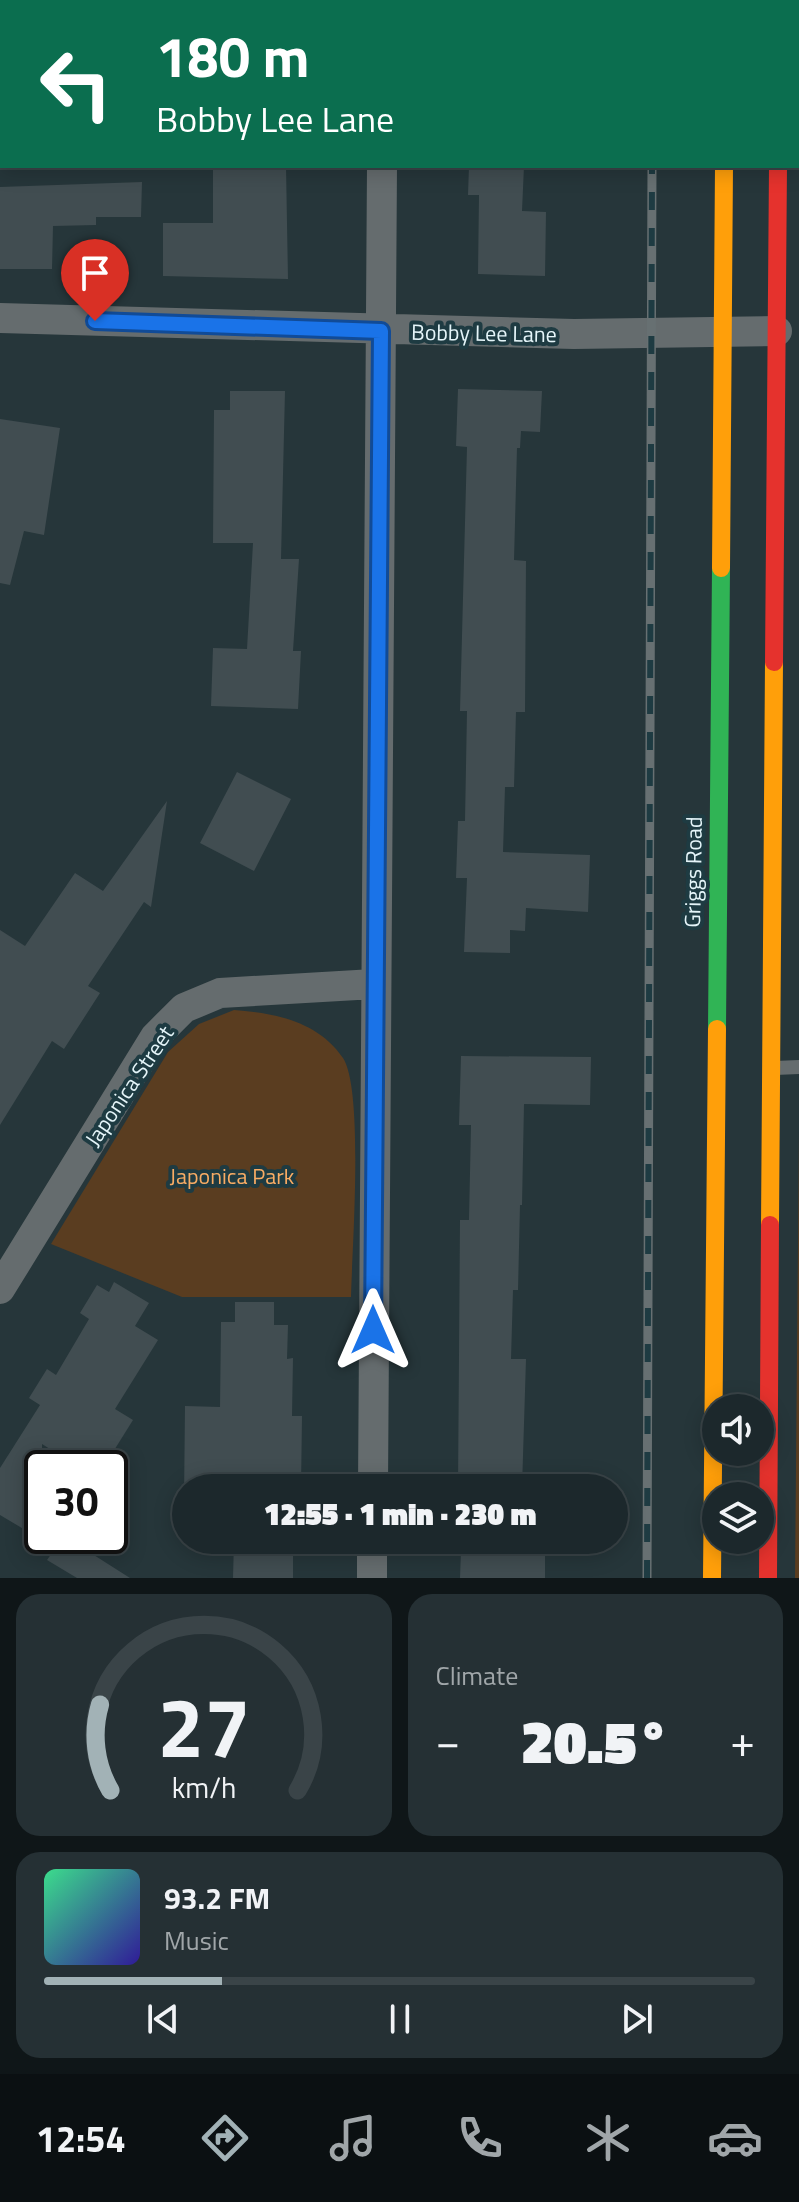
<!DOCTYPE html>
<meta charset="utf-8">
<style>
:root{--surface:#1c282c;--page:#253034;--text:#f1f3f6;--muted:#a0a6a9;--line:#3a4448;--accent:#a2b2b6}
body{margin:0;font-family:"Titillium Web",sans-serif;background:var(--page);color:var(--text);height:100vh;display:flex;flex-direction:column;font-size:30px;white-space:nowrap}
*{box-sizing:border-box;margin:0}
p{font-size:26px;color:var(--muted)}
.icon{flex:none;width:44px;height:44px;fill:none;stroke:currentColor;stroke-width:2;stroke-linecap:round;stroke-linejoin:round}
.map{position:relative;height:1578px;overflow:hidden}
.panel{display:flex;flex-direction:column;gap:16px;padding:16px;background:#0f1618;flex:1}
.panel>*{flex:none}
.guide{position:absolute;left:0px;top:0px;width:800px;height:168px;box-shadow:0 4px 20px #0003,0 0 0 2px var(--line);background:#0b6e4f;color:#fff;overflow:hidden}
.tools{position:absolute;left:702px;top:1394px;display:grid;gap:16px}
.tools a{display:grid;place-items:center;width:72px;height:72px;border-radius:50%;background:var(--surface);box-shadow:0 4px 20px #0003,0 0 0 2px var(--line);font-size:40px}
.speed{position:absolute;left:24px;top:1450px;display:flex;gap:16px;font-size:40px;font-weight:700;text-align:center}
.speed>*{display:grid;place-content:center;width:104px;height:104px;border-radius:50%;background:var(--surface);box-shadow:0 4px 20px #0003,0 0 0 2px var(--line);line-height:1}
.speed .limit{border:4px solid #111;border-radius:12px;background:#fff;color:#111}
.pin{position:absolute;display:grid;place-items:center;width:68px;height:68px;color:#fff;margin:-82px -34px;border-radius:50% 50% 50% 0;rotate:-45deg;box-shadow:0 0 8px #0007}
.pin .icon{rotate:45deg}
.me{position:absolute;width:88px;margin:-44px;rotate:0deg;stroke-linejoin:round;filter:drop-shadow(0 0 6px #0008)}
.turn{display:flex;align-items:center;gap:28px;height:168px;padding:0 24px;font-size:36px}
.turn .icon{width:104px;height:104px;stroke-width:2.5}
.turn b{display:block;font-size:56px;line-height:68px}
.big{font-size:60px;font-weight:800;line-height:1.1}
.panel .tile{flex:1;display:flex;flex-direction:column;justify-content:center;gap:12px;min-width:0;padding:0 28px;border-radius:24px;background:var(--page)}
.panel .dial{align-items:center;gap:0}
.dial svg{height:208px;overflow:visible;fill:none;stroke:var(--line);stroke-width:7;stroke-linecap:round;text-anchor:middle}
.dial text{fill:var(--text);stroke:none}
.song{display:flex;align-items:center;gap:24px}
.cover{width:96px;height:96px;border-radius:12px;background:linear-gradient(135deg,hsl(150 70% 55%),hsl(250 70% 35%))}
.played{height:8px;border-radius:4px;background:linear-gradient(90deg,var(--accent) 25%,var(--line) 25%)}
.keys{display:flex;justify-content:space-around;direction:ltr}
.heat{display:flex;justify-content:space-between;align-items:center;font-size:44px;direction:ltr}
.panel .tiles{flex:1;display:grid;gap:16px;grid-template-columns:1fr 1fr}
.tile:last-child{grid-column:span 2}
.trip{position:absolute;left:172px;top:1474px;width:456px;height:80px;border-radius:40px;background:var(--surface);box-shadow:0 4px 20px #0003,0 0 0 2px var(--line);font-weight:800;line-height:80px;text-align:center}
.tab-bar{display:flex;height:128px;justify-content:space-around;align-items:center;background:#0b1012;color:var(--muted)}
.tab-bar .icon{width:56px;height:56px}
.tab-bar .on{color:var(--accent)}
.tab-bar b{font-size:36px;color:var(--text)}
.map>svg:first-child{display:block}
</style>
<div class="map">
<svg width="799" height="1578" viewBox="0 0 799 1578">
<rect width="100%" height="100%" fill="#26363a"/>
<path fill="#5a3d20" d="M234 1010C274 1013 318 1021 343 1058 364 1090 352 1251 351 1297H182L51 1244 168 1052 199 1024Z
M799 1132V1578H795Z"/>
<path fill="#414d51" d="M213 166H286L288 279 163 276V223H213Z
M469 166H524L522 211 546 212 545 276 478 274 479 195H468Z
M142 182 141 217H96V225L53 226 52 269H0V187Z
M458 389 542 391 540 432 521 431 520 448H517L514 560 526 561 525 712H516L514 787H505L503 852 590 855 588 912 526 908 525 931 510 930V953L464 952 467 878H456L458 821H465L467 711H460L467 447 456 446Z
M230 391H285L281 559H299L293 651H301L298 709 211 706 213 648 247 649 253 543H213L214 410H230Z
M0 419 60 428 44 535 24 531 10 585 0 583Z
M237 772 291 799 254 871 200 843Z
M167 801 151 907 144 902 88 986 100 993 64 1049 52 1041 0 1125V930L25 946 75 873 103 891Z
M461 1056 591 1057 590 1105 524 1104 522 1205H520L518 1290H513L511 1359H526L522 1488H458L460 1220H469L471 1125H459Z
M114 1282 149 1303 135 1326 158 1340 115 1409 133 1420 103 1468H80L42 1444V1540L0 1515V1468L40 1405 29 1398 47 1369 56 1375 89 1319 80 1313 97 1285 109 1292Z
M235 1302H274V1325H288L287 1359 293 1358 292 1416H302L301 1488H186L184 1500 185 1406 220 1407 221 1322H235Z
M64 1536 130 1578H77L47 1560Z
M234 1540H293V1578H233Z
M461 1550 545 1552V1578H460Z"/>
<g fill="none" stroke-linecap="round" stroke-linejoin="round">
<path stroke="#656c6e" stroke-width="14" d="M775 1068 799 1067"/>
<path stroke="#656c6e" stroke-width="30" d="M383 2V0
M0 318 574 334 777 331
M0 1289 155 1037 184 1008 220 993 374 984
M373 1488 382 166
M372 1578V1540"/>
<path stroke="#30b455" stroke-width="18" d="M724 0V2
M717 1029 721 568"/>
<path stroke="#ff9f0a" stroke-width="18" d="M721 568 724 166
M770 1225 774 662
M712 1578 717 1029"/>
<path stroke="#e5322d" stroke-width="18" d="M779 0V2
M774 662 778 166
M768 1578 770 1225"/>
<defs>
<path id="rail" d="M652 2V0
M647 1578 652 166"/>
</defs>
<use href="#rail" stroke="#677072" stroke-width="9"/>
<use href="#rail" stroke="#1e3b42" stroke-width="6" stroke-dasharray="18" stroke-linecap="butt"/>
</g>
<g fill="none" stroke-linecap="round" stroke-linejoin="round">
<defs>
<path id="route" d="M95 321 381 331 373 1330"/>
</defs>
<use href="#route" stroke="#114b97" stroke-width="20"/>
<use href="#route" stroke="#1a73e8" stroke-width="14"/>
</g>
<g text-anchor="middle" stroke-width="8" stroke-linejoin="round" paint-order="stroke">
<g font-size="22" fill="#e5f5f9" stroke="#1e3b42">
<text transform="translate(484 333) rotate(1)" y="8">Bobby Lee Lane</text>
<text transform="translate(693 872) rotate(-89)" y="8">Griggs Road</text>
<text transform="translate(129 1086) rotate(-56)" y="8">Japonica Street</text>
</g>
<g font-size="22" fill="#f9ac64" stroke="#1e3b42">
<text x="232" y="1184">Japonica Park</text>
</g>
</g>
</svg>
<div class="tools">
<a><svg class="icon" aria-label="sound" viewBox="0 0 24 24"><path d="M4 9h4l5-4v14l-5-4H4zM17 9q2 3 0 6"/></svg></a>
<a><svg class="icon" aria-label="layers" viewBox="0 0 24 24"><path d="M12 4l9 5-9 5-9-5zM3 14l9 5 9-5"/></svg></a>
</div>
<div class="speed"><div class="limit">30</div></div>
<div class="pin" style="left:95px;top:321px;background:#d93025"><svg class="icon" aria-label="arrive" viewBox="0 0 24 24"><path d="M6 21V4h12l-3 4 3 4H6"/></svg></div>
<svg class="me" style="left:373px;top:1330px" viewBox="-20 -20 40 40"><path d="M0-17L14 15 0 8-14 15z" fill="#1a73e8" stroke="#fff" stroke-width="4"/></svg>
<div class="trip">12:55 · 1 min · 230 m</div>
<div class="guide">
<div class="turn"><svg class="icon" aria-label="left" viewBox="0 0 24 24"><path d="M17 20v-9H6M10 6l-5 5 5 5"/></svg><div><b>180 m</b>Bobby Lee Lane</div></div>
</div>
</div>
<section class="panel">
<div class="tiles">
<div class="tile dial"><svg viewBox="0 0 100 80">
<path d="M14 69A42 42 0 1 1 86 69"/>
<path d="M14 69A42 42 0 0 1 10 36" stroke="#a2b2b6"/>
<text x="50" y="56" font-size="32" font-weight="700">27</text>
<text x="50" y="72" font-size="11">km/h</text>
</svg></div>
<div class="tile"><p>Climate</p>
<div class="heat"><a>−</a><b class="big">20.5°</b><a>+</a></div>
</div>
<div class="tile">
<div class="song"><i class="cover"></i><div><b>93.2 FM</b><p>Music</p></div></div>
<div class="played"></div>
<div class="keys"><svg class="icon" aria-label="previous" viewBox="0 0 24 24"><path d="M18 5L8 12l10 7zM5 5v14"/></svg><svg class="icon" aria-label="pause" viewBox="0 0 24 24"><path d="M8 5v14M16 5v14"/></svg><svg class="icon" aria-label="next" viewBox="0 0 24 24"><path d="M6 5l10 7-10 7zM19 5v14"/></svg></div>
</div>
</div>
</section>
<nav class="tab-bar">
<b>12:54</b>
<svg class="icon on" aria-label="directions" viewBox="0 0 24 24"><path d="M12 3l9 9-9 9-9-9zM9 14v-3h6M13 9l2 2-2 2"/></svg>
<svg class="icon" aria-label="music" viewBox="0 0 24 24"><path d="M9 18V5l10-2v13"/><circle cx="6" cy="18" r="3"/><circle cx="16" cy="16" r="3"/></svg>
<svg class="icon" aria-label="phone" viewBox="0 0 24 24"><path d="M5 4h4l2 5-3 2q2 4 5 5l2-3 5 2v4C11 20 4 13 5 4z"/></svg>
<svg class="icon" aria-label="climate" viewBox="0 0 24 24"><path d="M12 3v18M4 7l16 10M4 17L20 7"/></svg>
<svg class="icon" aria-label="car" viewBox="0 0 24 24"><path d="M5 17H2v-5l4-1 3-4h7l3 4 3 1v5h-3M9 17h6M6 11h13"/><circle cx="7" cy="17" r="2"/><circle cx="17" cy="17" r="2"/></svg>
</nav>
